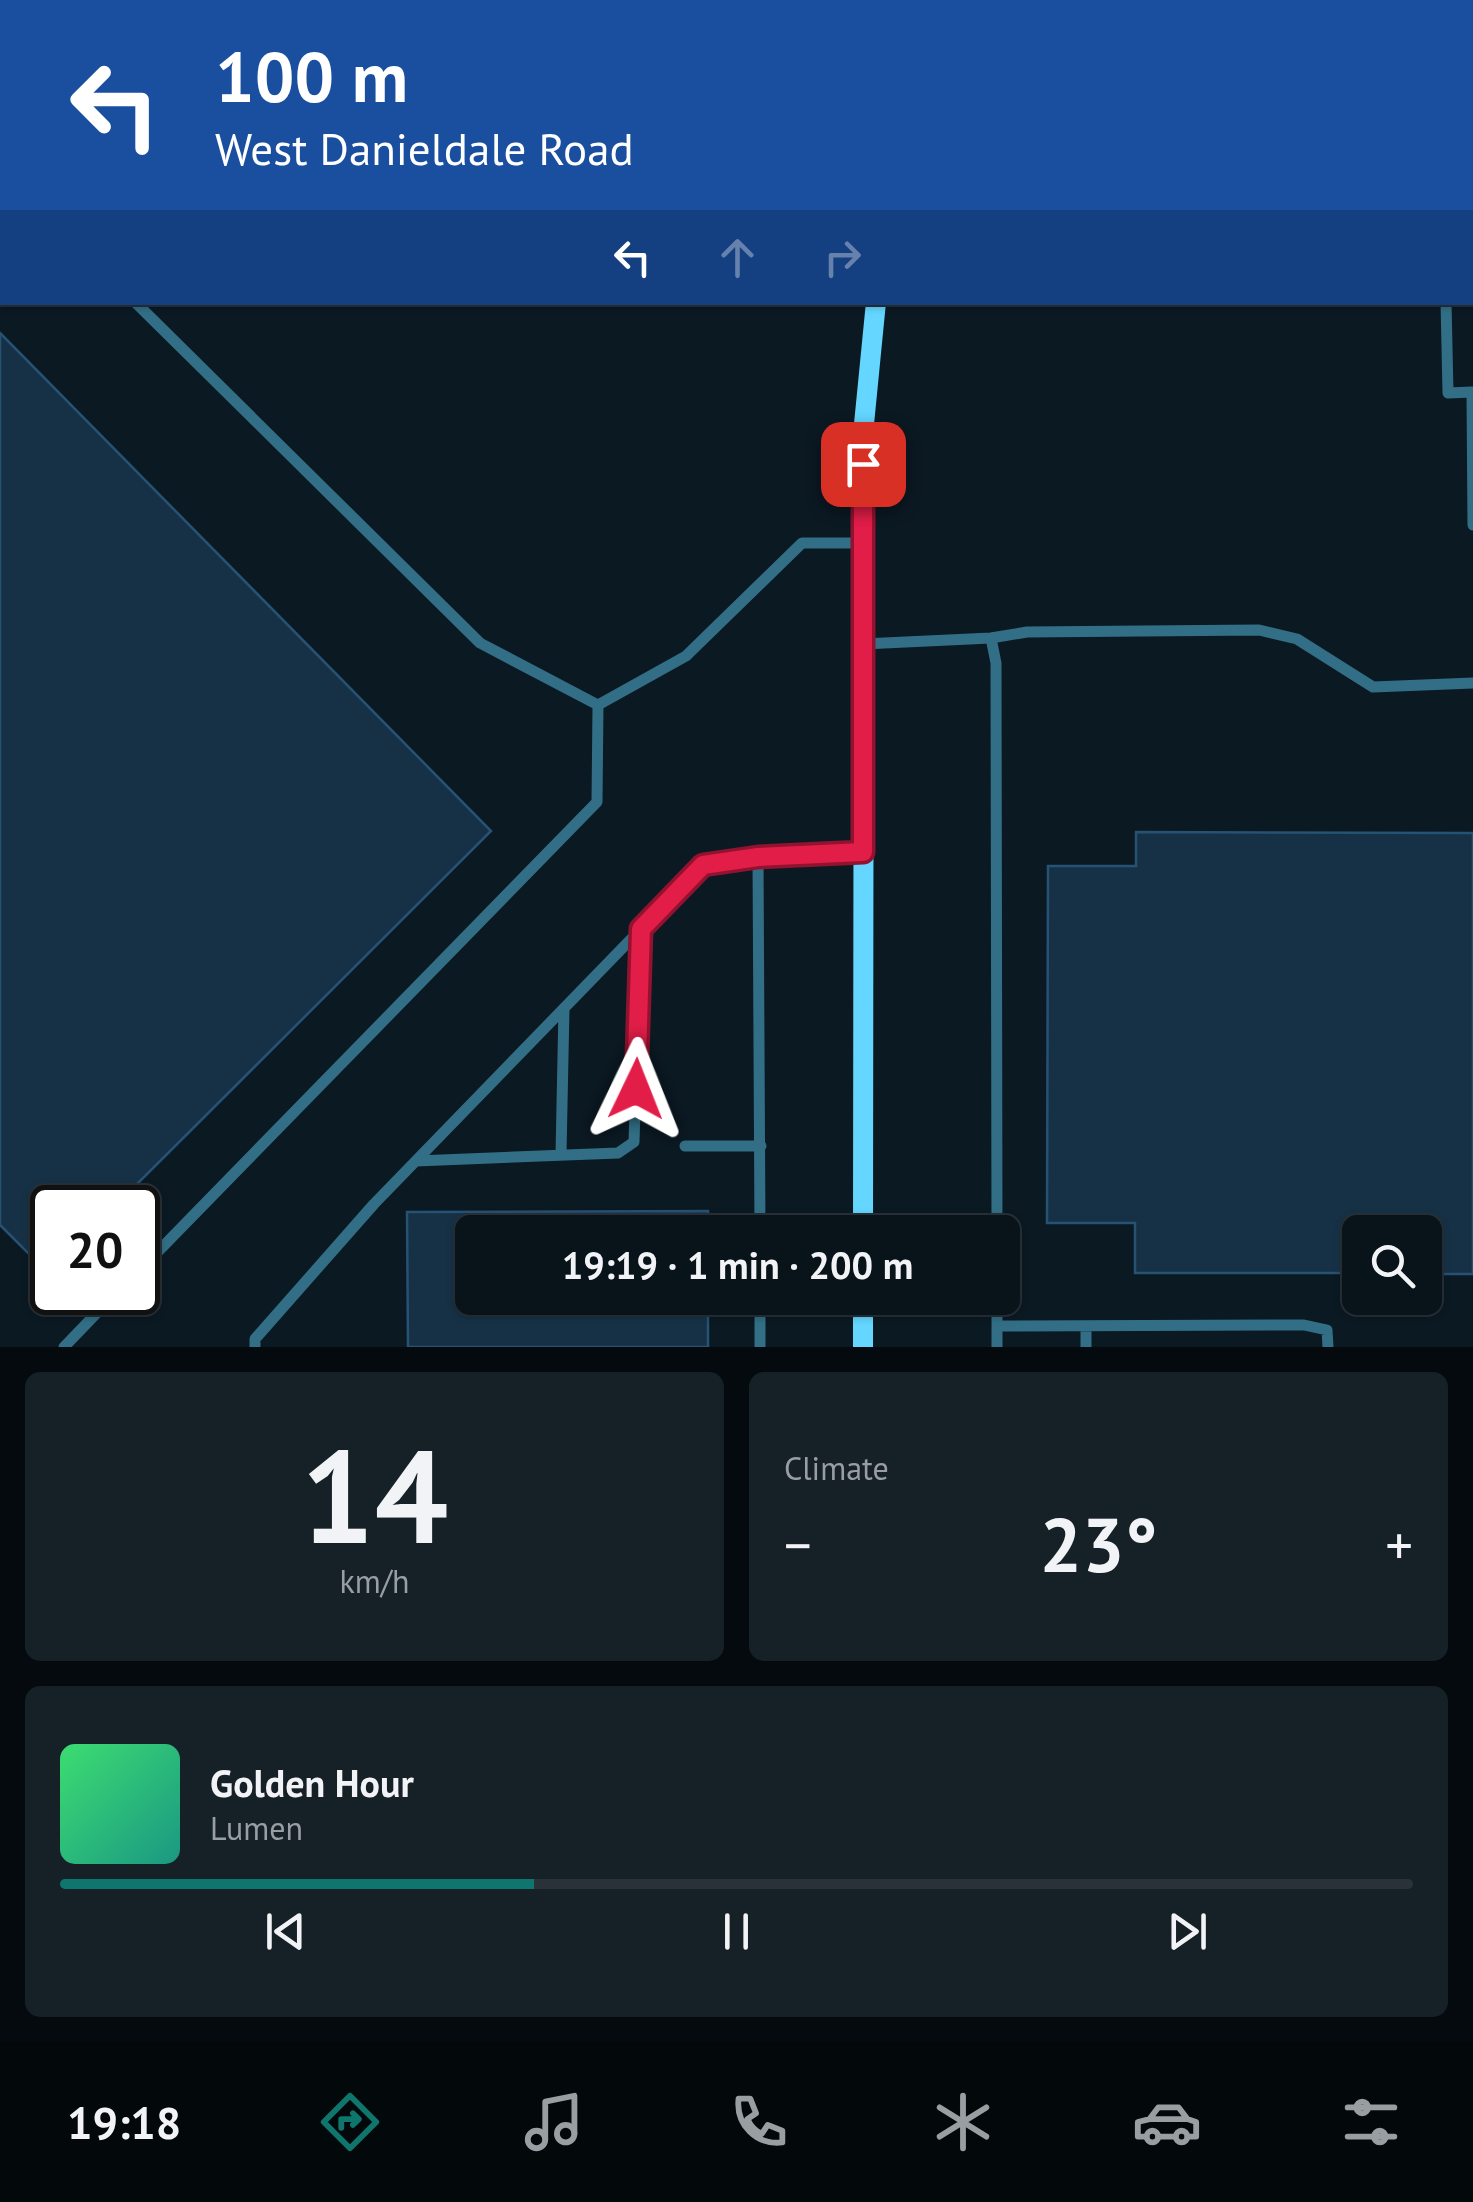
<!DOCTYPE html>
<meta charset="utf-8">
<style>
:root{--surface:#08131a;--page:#162027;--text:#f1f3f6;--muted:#989ea2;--line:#293239;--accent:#0f766e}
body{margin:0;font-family:"PT Sans",sans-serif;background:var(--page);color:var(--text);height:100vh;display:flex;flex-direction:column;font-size:38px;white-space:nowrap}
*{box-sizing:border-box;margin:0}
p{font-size:32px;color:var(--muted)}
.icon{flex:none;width:55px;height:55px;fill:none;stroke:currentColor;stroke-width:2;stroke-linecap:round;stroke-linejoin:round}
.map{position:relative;height:1347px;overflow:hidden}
.side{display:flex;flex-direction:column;gap:25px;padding:25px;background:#040a0e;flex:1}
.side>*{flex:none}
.hud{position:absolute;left:0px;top:0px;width:1475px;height:305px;box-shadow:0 2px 8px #0004,0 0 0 2px var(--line);background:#1a4fa0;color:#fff;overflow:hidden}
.buttons{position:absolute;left:1342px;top:1215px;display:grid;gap:20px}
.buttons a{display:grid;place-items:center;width:100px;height:100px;border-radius:15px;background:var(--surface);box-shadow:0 2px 8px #0004,0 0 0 2px var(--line);font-size:50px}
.speed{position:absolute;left:30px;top:1185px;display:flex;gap:20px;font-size:50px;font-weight:700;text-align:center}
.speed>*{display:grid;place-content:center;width:130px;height:130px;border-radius:50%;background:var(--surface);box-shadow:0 2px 8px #0004,0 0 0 2px var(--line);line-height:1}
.speed .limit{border:5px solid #111;border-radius:15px;background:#fff;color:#111}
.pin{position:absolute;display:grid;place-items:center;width:85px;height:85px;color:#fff;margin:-42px;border-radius:20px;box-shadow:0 5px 15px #0006}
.me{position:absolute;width:110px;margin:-55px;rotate:2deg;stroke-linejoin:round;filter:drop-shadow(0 0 8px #0008)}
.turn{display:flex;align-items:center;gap:35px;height:210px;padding:0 50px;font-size:45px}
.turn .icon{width:130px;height:130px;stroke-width:2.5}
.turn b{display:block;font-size:70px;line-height:85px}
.lanes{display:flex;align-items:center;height:95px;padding:0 50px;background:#0003;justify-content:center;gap:50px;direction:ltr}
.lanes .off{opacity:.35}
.big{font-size:75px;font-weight:600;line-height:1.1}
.side .card{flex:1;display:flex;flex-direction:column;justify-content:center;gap:15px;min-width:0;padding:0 35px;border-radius:15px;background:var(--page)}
.side .dial{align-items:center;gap:0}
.dial b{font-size:130px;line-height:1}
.song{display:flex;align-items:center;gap:30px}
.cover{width:120px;height:120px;border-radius:15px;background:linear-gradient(135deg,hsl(140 70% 55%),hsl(170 70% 35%))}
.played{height:10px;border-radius:5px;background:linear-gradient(90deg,var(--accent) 35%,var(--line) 35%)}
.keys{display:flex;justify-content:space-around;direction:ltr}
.heat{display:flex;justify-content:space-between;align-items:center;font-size:55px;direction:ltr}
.side .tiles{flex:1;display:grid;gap:25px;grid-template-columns:1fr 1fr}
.card:last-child{grid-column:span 2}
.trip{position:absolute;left:455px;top:1215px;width:565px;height:100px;border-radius:15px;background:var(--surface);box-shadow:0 2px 8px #0004,0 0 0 2px var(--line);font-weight:600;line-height:100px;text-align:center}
.menu{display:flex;height:160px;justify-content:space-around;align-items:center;background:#03080a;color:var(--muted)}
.menu .icon{width:70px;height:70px}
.menu .on{color:var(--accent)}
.menu b{font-size:45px;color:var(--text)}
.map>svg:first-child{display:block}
</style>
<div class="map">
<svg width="1473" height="1347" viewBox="0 0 1473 1347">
<rect width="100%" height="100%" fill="#0b1923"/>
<path fill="#163146" stroke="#265274" stroke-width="2.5" d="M0 333 491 831 113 1208H52V1268L48 1273 0 1225Z
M1136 832 1473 833V1274H1425V1232H1360V1273H1135V1223H1047L1048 866H1136Z
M708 1211V1232H472V1298H708V1347H408L407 1212Z"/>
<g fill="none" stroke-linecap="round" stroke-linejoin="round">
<path stroke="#326f86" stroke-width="11" d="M1472 117 1473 116
M0 169 2 172
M135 302 480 643 598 705
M1446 302 1448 393 1472 392 1473 525
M991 638 1027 632 1259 630 1297 639 1373 687 1473 683
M863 644 991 638 996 663 997 1232
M758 857 863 852
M685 1146H761
M561 1154 564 1008
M416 1161 618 1153 634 1142 641 929
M138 1272 597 802 598 705 686 656 802 543H863
M997 1298V1347
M997 1326 1304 1325 1327 1330 1328 1347
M1086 1326V1347
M64 1347 117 1292
M255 1347V1339L374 1204 703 865 758 857 760 1232
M760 1347V1298"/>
<path stroke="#64d6ff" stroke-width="20" d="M90 0V2
M880 2V0
M1472 14H1473
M0 19H2
M863 1232 864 424 876 302
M863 1298V1347"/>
</g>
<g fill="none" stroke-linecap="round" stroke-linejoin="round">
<defs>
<path id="route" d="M636 1089 641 929 703 865 758 857 863 852V464"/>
</defs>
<use href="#route" stroke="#92132f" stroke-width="25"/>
<use href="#route" stroke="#e11d48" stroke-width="18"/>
</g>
</svg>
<div class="buttons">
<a><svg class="icon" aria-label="search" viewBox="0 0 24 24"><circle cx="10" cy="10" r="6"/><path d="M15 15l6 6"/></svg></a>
</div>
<div class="speed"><div class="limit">20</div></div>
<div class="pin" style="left:863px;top:464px;background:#d93025"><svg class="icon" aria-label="arrive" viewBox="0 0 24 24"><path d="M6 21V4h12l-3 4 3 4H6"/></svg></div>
<svg class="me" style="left:636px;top:1089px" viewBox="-20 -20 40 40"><path d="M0-17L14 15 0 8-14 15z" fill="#e11d48" stroke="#fff" stroke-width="4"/></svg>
<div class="trip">19:19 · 1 min · 200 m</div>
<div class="hud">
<div class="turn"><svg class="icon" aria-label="left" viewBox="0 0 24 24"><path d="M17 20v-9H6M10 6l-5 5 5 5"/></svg><div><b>100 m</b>West Danieldale Road</div></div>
<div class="lanes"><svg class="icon" aria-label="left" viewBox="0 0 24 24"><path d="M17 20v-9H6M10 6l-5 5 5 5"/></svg><svg class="icon off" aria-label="ahead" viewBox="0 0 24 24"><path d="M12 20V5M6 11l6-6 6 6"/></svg><svg class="icon off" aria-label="right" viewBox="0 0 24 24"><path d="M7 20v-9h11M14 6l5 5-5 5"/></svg></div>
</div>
</div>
<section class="side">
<div class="tiles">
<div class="card dial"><b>14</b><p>km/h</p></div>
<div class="card"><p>Climate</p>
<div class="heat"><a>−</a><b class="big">23°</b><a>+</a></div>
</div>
<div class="card">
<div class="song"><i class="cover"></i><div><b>Golden Hour</b><p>Lumen</p></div></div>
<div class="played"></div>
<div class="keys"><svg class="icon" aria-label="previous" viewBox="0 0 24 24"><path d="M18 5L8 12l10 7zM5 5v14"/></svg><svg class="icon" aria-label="pause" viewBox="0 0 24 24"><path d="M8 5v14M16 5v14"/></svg><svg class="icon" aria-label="next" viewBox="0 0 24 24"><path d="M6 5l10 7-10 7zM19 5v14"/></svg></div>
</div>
</div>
</section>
<nav class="menu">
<b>19:18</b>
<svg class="icon on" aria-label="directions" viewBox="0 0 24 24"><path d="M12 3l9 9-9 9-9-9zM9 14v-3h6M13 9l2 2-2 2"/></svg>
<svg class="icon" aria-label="music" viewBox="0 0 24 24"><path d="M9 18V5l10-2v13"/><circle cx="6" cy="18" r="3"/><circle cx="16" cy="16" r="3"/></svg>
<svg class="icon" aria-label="phone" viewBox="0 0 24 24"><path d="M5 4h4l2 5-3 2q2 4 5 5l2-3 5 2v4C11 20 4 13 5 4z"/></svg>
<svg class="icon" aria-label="climate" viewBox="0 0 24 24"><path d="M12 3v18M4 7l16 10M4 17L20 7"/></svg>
<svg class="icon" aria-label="car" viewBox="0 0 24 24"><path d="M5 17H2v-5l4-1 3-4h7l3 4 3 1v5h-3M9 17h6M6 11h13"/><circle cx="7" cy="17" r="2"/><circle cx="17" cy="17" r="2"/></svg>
<svg class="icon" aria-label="filters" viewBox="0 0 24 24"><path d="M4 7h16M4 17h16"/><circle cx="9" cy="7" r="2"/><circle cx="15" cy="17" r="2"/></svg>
</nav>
